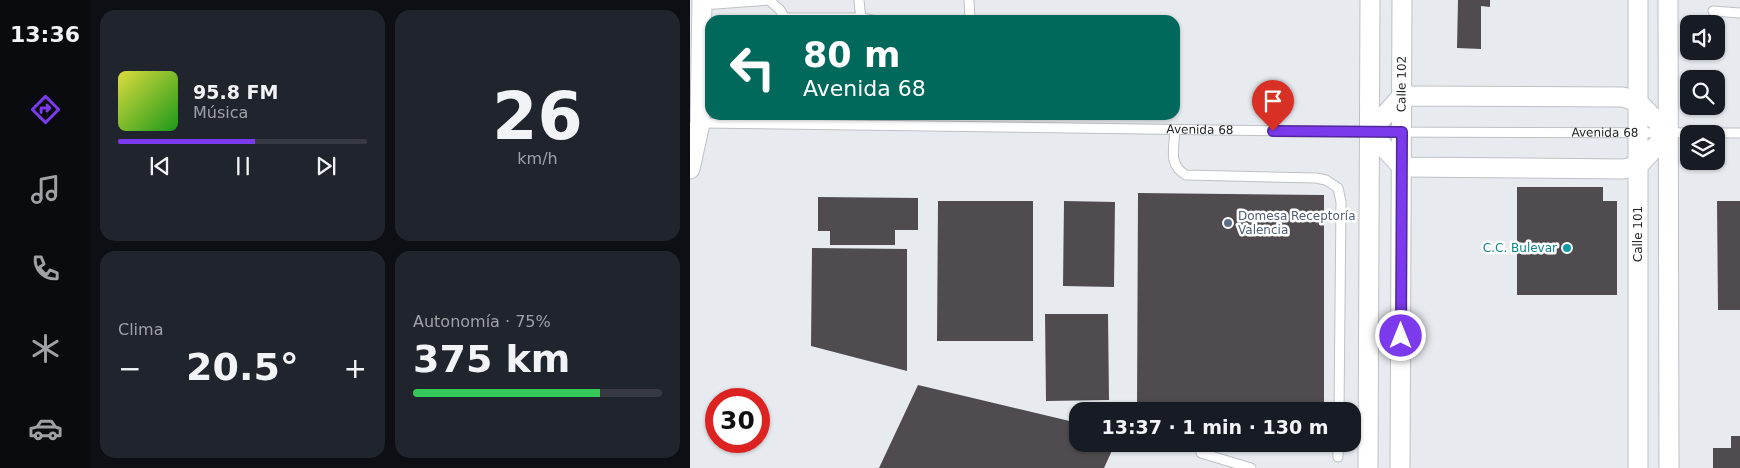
<!DOCTYPE html>
<html lang="es">
<meta charset="utf-8">
<style>
:root{--surface:#171b24;--page:#20242c;--text:#f1f3f6;--muted:#9ea1a6;--line:#363941;--accent:#7c3aed}
body{margin:0;font-family:"DejaVu Sans",sans-serif;background:var(--page);color:var(--text);height:100vh;display:flex;flex-direction:column;font-size:19px;white-space:nowrap}
*{box-sizing:border-box;margin:0}
p{font-size:16px;color:var(--muted)}
.icon{flex:none;width:28px;height:28px;fill:none;stroke:currentColor;stroke-width:2;stroke-linecap:round;stroke-linejoin:round}
.map{position:relative;flex:1;overflow:hidden}
.sheet{display:flex;flex-direction:column;gap:10px;padding:10px;background:#0d0f14;width:600px}
.sheet>*{flex:none}
.banner{position:absolute;left:15px;top:15px;width:475px;height:105px;border-radius:15px;box-shadow:0 1px 4px #0004;background:#00695c;color:#fff;overflow:hidden}
.fabs{position:absolute;left:990px;top:15px;display:grid;gap:10px}
.fabs a{display:grid;place-items:center;width:45px;height:45px;border-radius:10px;background:var(--surface);box-shadow:0 1px 4px #0004;font-size:25px}
.speed{position:absolute;left:15px;top:388px;display:flex;gap:10px;font-size:25px;font-weight:700;text-align:center}
.speed>*{display:grid;place-content:center;width:65px;height:65px;border-radius:50%;background:var(--surface);box-shadow:0 1px 4px #0004;line-height:1}
.speed .limit{border:8px solid #d22;background:#fff;color:#111}
.pin{position:absolute;display:grid;place-items:center;width:42px;height:42px;color:#fff;margin:-51px -21px;border-radius:50% 50% 50% 0;rotate:-45deg;box-shadow:0 0 5px #0007}
.pin .icon{rotate:45deg}
.me{position:absolute;width:55px;margin:-28px;rotate:0deg;stroke-linejoin:round;filter:drop-shadow(0 0 4px #0008)}
.turn{display:flex;align-items:center;gap:18px;height:105px;padding:0 15px;font-size:22px}
.turn .icon{width:65px;height:65px;stroke-width:2.5}
.turn b{display:block;font-size:35px;line-height:42px}
.big{font-size:38px;font-weight:700;line-height:1.1}
.sheet .tile{flex:1;display:flex;flex-direction:column;justify-content:center;gap:8px;min-width:0;padding:0 18px;border-radius:15px;background:var(--page)}
.sheet .dial{align-items:center;gap:0}
.dial b{font-size:65px;line-height:1}
.song{display:flex;align-items:center;gap:15px}
.cover{width:60px;height:60px;border-radius:8px;background:linear-gradient(135deg,hsl(60 70% 55%),hsl(120 70% 35%))}
.played{height:5px;border-radius:2px;background:linear-gradient(90deg,var(--accent) 55%,var(--line) 55%)}
.keys{display:flex;justify-content:space-around;direction:ltr}
.heat{display:flex;justify-content:space-between;align-items:center;font-size:28px;direction:ltr}
.charge{height:8px;border-radius:4px;background:linear-gradient(90deg,#34c759 75%,var(--line) 0)}
.sheet .tiles{flex:1;display:grid;gap:10px;grid-template-columns:repeat(2,1fr)}
.trip{position:absolute;left:379px;top:402px;width:292px;height:50px;border-radius:15px;background:var(--surface);box-shadow:0 1px 4px #0004;font-weight:700;line-height:50px;text-align:center}
main{display:flex;flex:1;min-height:0}
.tabs{display:flex;flex-direction:column;width:90px;justify-content:space-around;align-items:center;background:#090b0e;color:var(--muted)}
.tabs .icon{width:35px;height:35px}
.tabs .selected{color:var(--accent)}
.tabs b{font-size:22px;color:var(--text)}
.map>svg:first-child{display:block}
</style>
<main>
<nav class="tabs">
<b>13:36</b>
<svg class="icon selected" aria-label="directions" viewBox="0 0 24 24"><path d="M12 3l9 9-9 9-9-9zM9 14v-3h6M13 9l2 2-2 2"/></svg>
<svg class="icon" aria-label="music" viewBox="0 0 24 24"><path d="M9 18V5l10-2v13"/><circle cx="6" cy="18" r="3"/><circle cx="16" cy="16" r="3"/></svg>
<svg class="icon" aria-label="phone" viewBox="0 0 24 24"><path d="M5 4h4l2 5-3 2q2 4 5 5l2-3 5 2v4C11 20 4 13 5 4z"/></svg>
<svg class="icon" aria-label="climate" viewBox="0 0 24 24"><path d="M12 3v18M4 7l16 10M4 17L20 7"/></svg>
<svg class="icon" aria-label="car" viewBox="0 0 24 24"><path d="M5 17H2v-5l4-1 3-4h7l3 4 3 1v5h-3M9 17h6M6 11h13"/><circle cx="7" cy="17" r="2"/><circle cx="17" cy="17" r="2"/></svg>
</nav>
<section class="sheet">
<div class="tiles">
<div class="tile">
<div class="song"><i class="cover"></i><div><b>95.8 FM</b><p>Música</p></div></div>
<div class="played"></div>
<div class="keys"><svg class="icon" aria-label="previous" viewBox="0 0 24 24"><path d="M18 5L8 12l10 7zM5 5v14"/></svg><svg class="icon" aria-label="pause" viewBox="0 0 24 24"><path d="M8 5v14M16 5v14"/></svg><svg class="icon" aria-label="next" viewBox="0 0 24 24"><path d="M6 5l10 7-10 7zM19 5v14"/></svg></div>
</div>
<div class="tile dial"><b>26</b><p>km/h</p></div>
<div class="tile"><p>Clima</p>
<div class="heat"><a>−</a><b class="big">20.5°</b><a>+</a></div>
</div>
<div class="tile"><p>Autonomía · 75%</p><b class="big">375 km</b><div class="charge"></div></div>
</div>
</section>
<div class="map">
<svg width="1050" height="468" viewBox="0 0 1050 468">
<rect width="100%" height="100%" fill="#e7ebef"/>
<path fill="#4f4b4e" d="M768 0H800V7L791 6V49L767 48Z
M827 187H913V201H927V295H827Z
M448 193 634 195V411H447Z
M128 197 228 198V230H205V245H140V231H128Z
M248 201H343V341H247Z
M374 201 425 202 424 287 373 286Z
M1027 201H1050V310H1028Z
M122 248 217 249V371L121 346Z
M355 314H418L419 400 356 401Z
M228 385 388 423V444H425L414 468H189Z
M1041 436H1050V468H1023V448H1041Z
M591 444H634V447L591 445Z"/>
<g fill="none" stroke-linecap="round" stroke-linejoin="round">
<defs>
<g id="lane">
<path d="M79 0 90 10 96 20"/>
<path d="M169 0 171 20"/>
<path d="M279 0 280 20"/>
<path d="M12 5 79 0"/>
<path d="M1023 11 1050 13"/>
<path d="M96 18H171L182 20"/>
<path id="s1" d="M10 123 680 132 1050 133"/>
<path d="M485 130C484 148 478 165 496 175L626 178 636 180 648 188 651 202 649 411"/>
<path d="M511 453 561 468"/>
<path d="M648 457V444"/>
</g>
<g id="street">
<path d="M948 0V468"/>
<path d="M978 0 979 468"/>
<path d="M712 96 933 97 948 102 978 133 948 166 933 169 712 167 680 132Z"/>
<path d="M0 169 10 123 12 0"/>
<path d="M678 468 680 0"/>
<path id="s2" d="M710 468 712 0"/>
</g>
</defs>
<use href="#lane" stroke="#bdc1c5" stroke-width="11"/>
<use href="#street" stroke="#bdc1c5" stroke-width="21"/>
<use href="#lane" stroke="#fff" stroke-width="9"/>
<use href="#street" stroke="#fff" stroke-width="19"/>
</g>
<g fill="none" stroke-linecap="round" stroke-linejoin="round">
<defs>
<path id="route" d="M583 131 712 132 711 336"/>
</defs>
<use href="#route" stroke="#51269a" stroke-width="12"/>
<use href="#route" stroke="#7c3aed" stroke-width="9"/>
</g>
<circle fill="#5c6f8a" stroke="#fff" stroke-width="2" cx="538" cy="223" r="5"/>
<circle fill="#0f9aa8" stroke="#fff" stroke-width="2" cx="877" cy="248" r="5"/>
<g text-anchor="middle" stroke-width="5" stroke-linejoin="round" paint-order="stroke">
<g font-size="12" fill="#222425" stroke="#fff">
<text dy="4" stroke="none"><textPath href="#s2" startOffset="384">Calle 102</textPath></text>
<text dy="4" stroke="none"><textPath href="#s1" startOffset="500">Avenida 68</textPath></text>
<text dy="4" stroke="none"><textPath href="#s1" startOffset="905">Avenida 68</textPath></text>
<text transform="translate(948 234) rotate(-90)" y="4">Calle 101</text>
</g>
<g font-size="12" fill="#4e5e75" stroke="#fff" text-anchor="start">
<text x="548" y="220">Domesa Receptoría<tspan x="548" dy="14">Valencia</tspan></text>
</g>
<g font-size="12" fill="#0d838f" stroke="#fff" text-anchor="end">
<text x="867" y="252">C.C. Bulevar</text>
</g>
</g>
</svg>
<div class="fabs">
<a><svg class="icon" aria-label="sound" viewBox="0 0 24 24"><path d="M4 9h4l5-4v14l-5-4H4zM17 9q2 3 0 6"/></svg></a>
<a><svg class="icon" aria-label="search" viewBox="0 0 24 24"><circle cx="10" cy="10" r="6"/><path d="M15 15l6 6"/></svg></a>
<a><svg class="icon" aria-label="layers" viewBox="0 0 24 24"><path d="M12 4l9 5-9 5-9-5zM3 14l9 5 9-5"/></svg></a>
</div>
<div class="speed"><div class="limit">30</div></div>
<div class="pin" style="left:583px;top:131px;background:#d93025"><svg class="icon" aria-label="arrive" viewBox="0 0 24 24"><path d="M6 21V4h12l-3 4 3 4H6"/></svg></div>
<svg class="me" style="left:711px;top:336px" viewBox="-20 -20 40 40"><circle r="17" fill="#7c3aed" stroke="#fff" stroke-width="3"/><path d="M0-11L8 9 0 5-8 9z" fill="#fff"/></svg>
<div class="trip">13:37 · 1 min · 130 m</div>
<div class="banner">
<div class="turn"><svg class="icon" aria-label="left" viewBox="0 0 24 24"><path d="M17 20v-9H6M10 6l-5 5 5 5"/></svg><div><b>80 m</b>Avenida 68</div></div>
</div>
</div>
</main>
